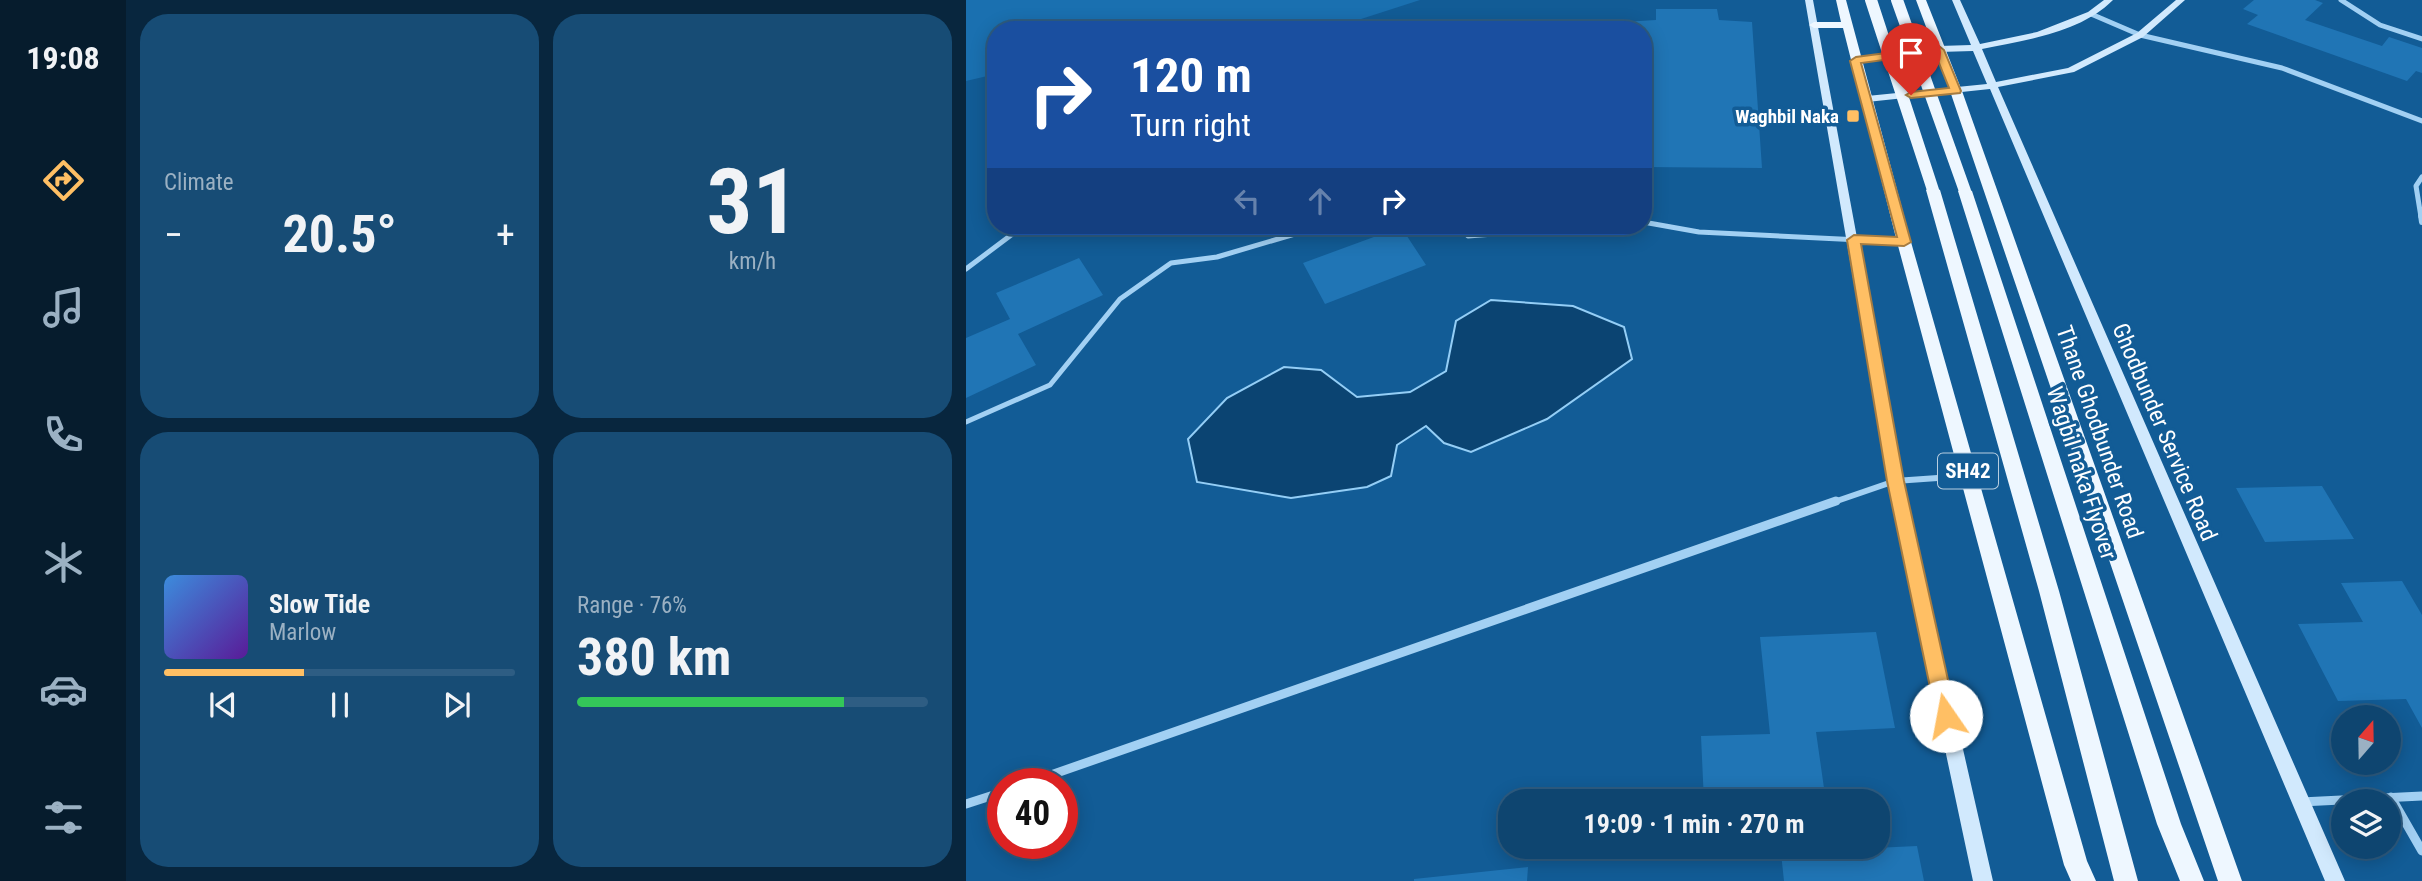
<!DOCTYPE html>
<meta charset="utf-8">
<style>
:root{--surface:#0e4570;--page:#174c75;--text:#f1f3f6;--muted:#9bb1c3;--line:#2e5d83;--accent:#ffbf64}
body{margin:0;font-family:"Roboto Condensed",sans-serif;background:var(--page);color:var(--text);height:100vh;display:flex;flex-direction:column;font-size:26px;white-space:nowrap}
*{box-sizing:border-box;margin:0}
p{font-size:23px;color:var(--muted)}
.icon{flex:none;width:38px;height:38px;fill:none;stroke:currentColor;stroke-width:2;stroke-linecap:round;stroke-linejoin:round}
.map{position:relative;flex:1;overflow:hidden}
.panel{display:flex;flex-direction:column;gap:14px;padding:14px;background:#08263e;width:840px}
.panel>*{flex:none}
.banner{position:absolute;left:21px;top:21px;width:665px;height:214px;border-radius:28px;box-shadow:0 4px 18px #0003,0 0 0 2px var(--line);background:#1a4fa0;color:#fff;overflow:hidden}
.needle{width:46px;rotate:20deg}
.tools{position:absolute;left:1365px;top:705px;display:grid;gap:14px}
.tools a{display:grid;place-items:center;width:70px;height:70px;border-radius:50%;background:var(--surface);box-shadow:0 4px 18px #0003,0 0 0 2px var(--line);font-size:35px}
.speed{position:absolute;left:21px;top:768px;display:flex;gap:14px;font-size:35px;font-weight:700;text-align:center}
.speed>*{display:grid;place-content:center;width:91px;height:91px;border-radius:50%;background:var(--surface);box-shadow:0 4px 18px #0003,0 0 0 2px var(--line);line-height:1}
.speed .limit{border:10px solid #d22;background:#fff;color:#111}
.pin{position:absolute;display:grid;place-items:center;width:60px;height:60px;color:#fff;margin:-72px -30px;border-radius:50% 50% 50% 0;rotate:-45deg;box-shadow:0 0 7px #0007}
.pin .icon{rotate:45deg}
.me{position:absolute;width:77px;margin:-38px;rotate:348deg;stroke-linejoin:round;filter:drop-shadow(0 0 5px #0008)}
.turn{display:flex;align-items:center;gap:24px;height:147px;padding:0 28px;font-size:32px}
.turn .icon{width:91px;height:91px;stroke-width:2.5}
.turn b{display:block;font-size:49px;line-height:60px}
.lanes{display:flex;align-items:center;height:66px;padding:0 28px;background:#0003;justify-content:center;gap:35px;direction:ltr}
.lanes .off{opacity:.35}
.big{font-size:52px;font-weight:700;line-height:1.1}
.panel .card{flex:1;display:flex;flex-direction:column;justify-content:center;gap:10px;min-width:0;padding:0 24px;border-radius:28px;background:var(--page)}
.panel .dial{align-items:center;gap:0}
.dial b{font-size:91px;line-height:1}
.song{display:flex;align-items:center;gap:21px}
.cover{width:84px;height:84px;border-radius:10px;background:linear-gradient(135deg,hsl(210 70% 55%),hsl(270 70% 35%))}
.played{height:7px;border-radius:4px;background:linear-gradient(90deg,var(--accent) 40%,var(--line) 40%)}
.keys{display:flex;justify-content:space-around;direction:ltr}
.heat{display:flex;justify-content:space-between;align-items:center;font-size:38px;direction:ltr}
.charge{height:10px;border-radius:5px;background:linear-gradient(90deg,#34c759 76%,var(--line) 0)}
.panel .tiles{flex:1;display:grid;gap:14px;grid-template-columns:repeat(2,1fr)}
.trip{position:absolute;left:532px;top:789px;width:392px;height:70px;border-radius:28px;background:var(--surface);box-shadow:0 4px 18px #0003,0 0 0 2px var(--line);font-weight:700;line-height:70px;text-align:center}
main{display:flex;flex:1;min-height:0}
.tabs{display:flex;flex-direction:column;width:126px;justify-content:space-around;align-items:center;background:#061c2d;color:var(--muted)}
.tabs .icon{width:49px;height:49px}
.tabs .selected{color:var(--accent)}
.tabs b{font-size:32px;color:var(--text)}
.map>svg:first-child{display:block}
</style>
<main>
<nav class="tabs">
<b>19:08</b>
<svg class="icon selected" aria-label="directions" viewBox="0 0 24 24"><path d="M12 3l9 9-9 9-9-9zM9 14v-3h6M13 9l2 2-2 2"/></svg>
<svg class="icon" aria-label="music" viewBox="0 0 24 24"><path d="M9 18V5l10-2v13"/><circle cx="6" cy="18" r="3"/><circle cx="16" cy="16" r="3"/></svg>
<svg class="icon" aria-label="phone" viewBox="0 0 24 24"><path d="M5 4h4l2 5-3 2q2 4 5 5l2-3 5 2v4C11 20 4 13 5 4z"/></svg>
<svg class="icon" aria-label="climate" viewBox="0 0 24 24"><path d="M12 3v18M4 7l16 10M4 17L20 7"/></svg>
<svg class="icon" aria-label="car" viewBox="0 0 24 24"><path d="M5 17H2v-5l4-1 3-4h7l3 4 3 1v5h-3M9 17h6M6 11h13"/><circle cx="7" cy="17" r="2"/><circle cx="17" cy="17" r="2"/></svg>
<svg class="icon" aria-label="filters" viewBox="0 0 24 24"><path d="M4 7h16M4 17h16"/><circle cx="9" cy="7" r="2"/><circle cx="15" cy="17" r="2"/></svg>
</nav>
<section class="panel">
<div class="tiles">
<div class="card"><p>Climate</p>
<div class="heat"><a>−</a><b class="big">20.5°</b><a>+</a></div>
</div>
<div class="card dial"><b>31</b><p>km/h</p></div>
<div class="card">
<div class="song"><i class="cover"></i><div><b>Slow Tide</b><p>Marlow</p></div></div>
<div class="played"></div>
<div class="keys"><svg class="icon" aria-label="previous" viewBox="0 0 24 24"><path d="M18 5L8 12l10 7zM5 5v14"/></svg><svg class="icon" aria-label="pause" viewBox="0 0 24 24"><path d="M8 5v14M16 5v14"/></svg><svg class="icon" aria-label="next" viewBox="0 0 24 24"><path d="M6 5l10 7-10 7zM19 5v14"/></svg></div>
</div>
<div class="card"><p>Range · 76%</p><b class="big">380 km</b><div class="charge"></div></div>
</div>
</section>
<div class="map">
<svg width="1456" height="881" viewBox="0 0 1456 881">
<rect width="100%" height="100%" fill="#125c96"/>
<path fill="#1a70b0" d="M0 0H454L361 30H30V74L0 81Z"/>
<path fill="#0b4472" stroke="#94cef6" stroke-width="2" d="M525 300 607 306 658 327 666 359 581 419 505 452 478 443 460 426 431 445 425 476 401 487 325 498 231 482 222 439 261 398 318 367 355 370 391 397 444 392 480 371 490 321Z"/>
<path fill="#2075b5" d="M1288 0H1349L1357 3 1339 20 1416 46 1423 37 1456 48V73L1450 71 1441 81 1281 24 1292 15 1277 9Z
M690 9H751L753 20 786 22 796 168 677 167V30H656L657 22 690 20Z
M435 227 460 265 359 304 337 263Z
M113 258 137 295 52 334 70 365 0 398V338L44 319 30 293Z
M1356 486 1388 539 1299 542 1270 488Z
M1436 581 1456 615V728L1440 699 1372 701 1332 624 1397 622 1375 583Z
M910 632 929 728 850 732 860 802H738L735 736 804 734 794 637Z
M951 846 958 881H818L815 853 741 856 740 847H866V850Z
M562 867 561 881H448V879Z"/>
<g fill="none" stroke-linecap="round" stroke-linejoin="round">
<path stroke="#a2d0f3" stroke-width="5" d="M677 222 733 232 935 242
M492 226 502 236 629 226
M0 269 57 226
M0 422 84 385 154 299 205 263 251 257 356 226"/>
<path stroke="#a2d0f3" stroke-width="5" d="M1375 0 1414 25 1456 39
M1125 14 1174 35 1316 68 1456 121
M1455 217 1450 186 1456 177"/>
<path stroke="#a2d0f3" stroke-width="6" d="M1455 215 1456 222
M865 503 929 481 1000 476"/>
<path stroke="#a2d0f3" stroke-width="9" d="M59 784 870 501
M1425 797 1456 851
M1335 802 1456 796
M0 804 37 792"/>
<path fill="#d1e9fd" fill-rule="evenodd" d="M839 0H847L936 481 1027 881H1007L922 481Z
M986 0H994L1014 44 1071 32 1122 12 1138 0H1147C1114 33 1059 40 1016 49L1030 82 1102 68 1171 33 1210 0H1219L1177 37 1108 72 1032 87 1379 881H1359L1024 89 901 102 896 99 901 96 1021 84 1007 51 973 52 889 64 884 61 889 58 973 46 1005 45Z"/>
<path fill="#eef7ff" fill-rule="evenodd" d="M870 0H880L945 242 1121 861 1130 881H1105L1098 865 931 242 877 28H848L843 25 848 22H875Z
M950 0H960L996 91 1276 881H1252L984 91Z
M967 186 974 190 1093 591 1172 881H1148L1073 591 960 190Z
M999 187 1006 191 1215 824 1238 881H1214L1191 824 992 191Z"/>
<path stroke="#eef7ff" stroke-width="12" d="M905 0 967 190
M931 0 999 191"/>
</g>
<path fill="#ffbf64" stroke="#a67c41" stroke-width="2" d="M973 46 978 50 995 91 994 93 945 98 940 95 945 92 983 88 969 53 895 63 945 242 938 246 895 244 938 481 990 716 987 723 980 726 973 723 970 716 921 481 881 240 888 235 931 237 884 61 890 57Z"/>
<rect fill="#ffbf64" stroke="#125c96" stroke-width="2.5" x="880" y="109" width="14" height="14" rx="3.5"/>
<g text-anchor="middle" stroke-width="7" stroke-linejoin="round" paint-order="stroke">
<g font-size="19" font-weight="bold" fill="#fff" stroke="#125c96" text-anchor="end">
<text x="873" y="123">Waghbil Naka</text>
</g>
<rect fill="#125c96" stroke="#b8cee0" stroke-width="2" x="972" y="453.5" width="60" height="35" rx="5"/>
<g font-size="21" font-weight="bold" fill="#fff">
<text x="1002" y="478">SH42</text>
</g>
<g font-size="23" fill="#fff" stroke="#125c96">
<text transform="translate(1134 432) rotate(71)" y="8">Thane Ghodbunder Road</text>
<text transform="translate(1199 432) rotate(67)" y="8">Ghodbunder Service Road</text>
<text transform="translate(1116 473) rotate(72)" y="8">Wagbil naka Flyover</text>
</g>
</g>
</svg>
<div class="tools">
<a><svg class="needle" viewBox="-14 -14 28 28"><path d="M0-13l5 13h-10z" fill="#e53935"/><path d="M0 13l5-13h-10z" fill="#9bb1c3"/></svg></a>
<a><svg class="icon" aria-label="layers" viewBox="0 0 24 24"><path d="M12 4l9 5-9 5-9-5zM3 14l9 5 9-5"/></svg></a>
</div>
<div class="speed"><div class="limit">40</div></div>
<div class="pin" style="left:945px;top:95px;background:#d93025"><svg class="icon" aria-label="arrive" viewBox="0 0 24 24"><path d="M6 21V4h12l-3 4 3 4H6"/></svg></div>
<svg class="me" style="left:980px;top:716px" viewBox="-20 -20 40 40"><circle r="19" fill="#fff"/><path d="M0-13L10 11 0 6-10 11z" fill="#ffbf64"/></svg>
<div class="trip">19:09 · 1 min · 270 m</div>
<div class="banner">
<div class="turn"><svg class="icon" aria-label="right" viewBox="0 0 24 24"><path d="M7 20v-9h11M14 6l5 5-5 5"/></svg><div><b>120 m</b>Turn right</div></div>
<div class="lanes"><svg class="icon off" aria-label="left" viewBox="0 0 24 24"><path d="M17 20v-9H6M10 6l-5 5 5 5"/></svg><svg class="icon off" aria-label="ahead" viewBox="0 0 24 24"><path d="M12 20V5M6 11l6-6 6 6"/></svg><svg class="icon" aria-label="right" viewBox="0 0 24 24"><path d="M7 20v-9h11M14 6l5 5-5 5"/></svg></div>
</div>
</div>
</main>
